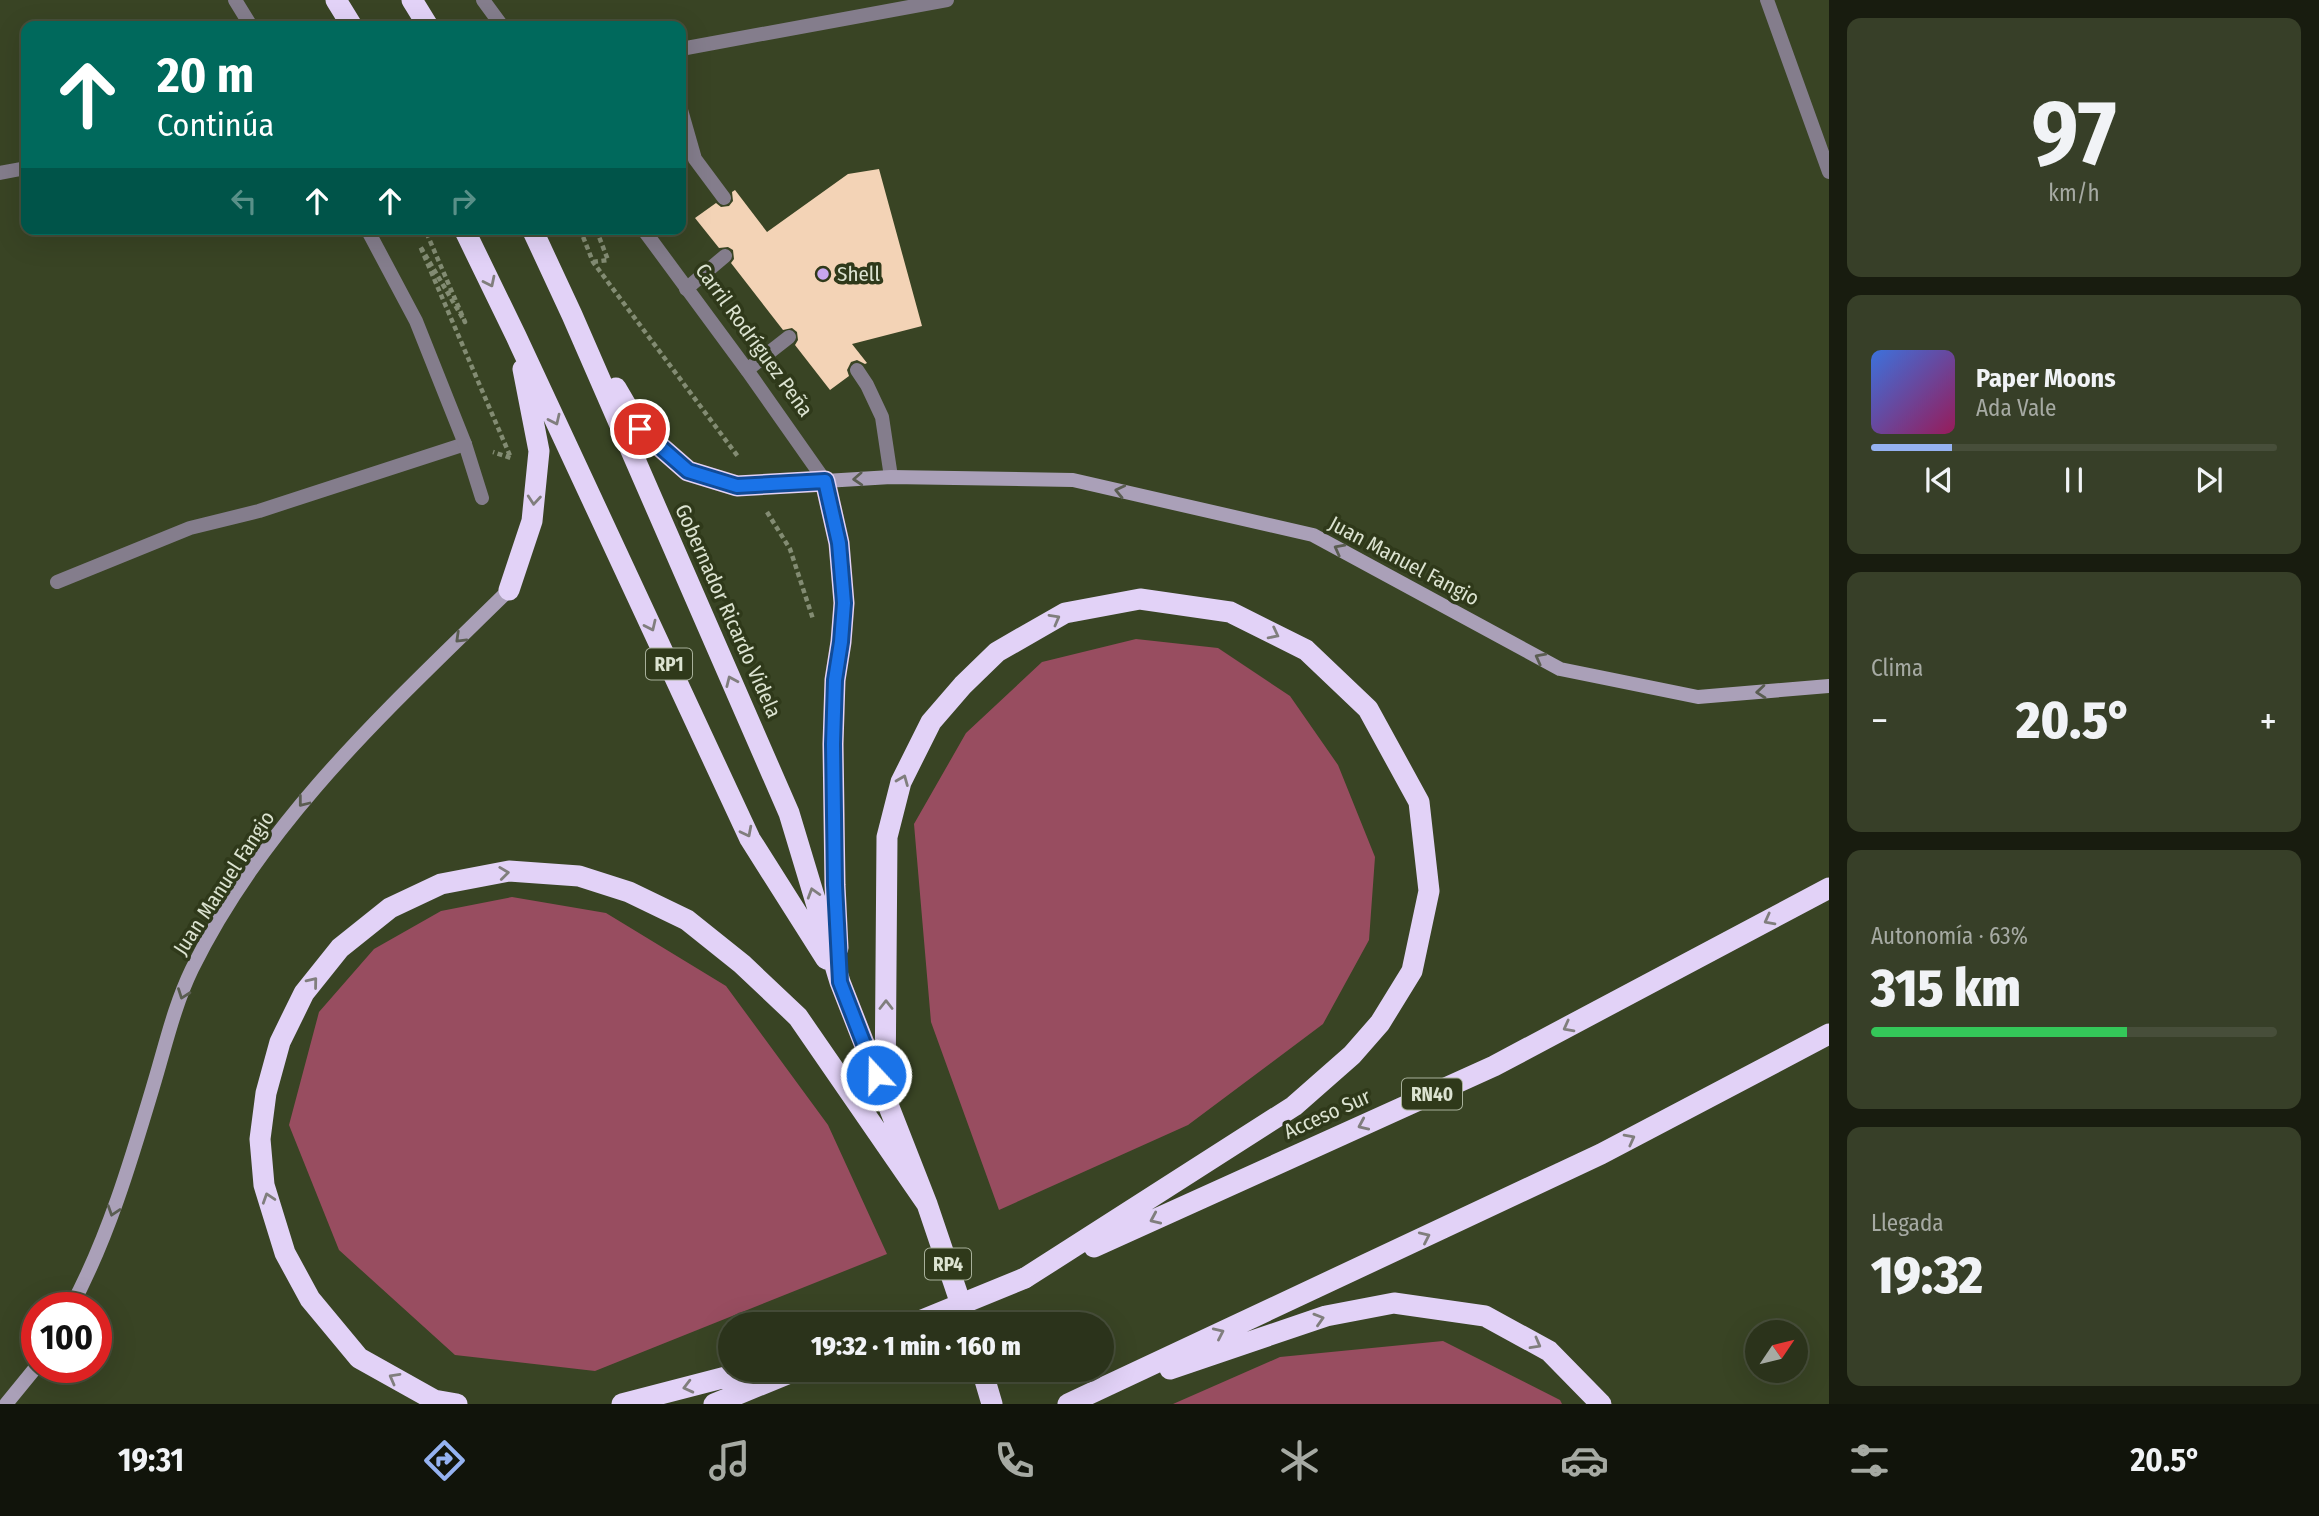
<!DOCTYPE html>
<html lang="es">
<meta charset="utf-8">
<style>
:root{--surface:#2b331b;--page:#373f28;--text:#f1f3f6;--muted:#a6aaa3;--line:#474e3a;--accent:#95b2f1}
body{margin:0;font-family:"Fira Sans Condensed",sans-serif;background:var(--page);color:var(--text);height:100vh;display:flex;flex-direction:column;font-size:26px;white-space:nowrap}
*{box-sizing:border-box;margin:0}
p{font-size:23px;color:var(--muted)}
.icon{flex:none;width:38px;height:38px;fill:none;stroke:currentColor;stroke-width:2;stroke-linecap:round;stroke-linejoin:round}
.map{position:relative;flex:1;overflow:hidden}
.drawer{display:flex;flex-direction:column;gap:18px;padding:18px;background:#181c0f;width:490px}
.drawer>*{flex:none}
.banner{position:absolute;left:21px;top:21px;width:665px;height:214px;border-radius:14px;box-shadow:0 7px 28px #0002,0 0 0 2px var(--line);background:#00695c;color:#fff;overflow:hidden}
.needle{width:46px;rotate:55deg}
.buttons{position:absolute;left:1745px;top:1320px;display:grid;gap:14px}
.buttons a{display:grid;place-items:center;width:63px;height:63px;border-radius:50%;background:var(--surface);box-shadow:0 7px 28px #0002,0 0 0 2px var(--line);font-size:35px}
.speed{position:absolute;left:21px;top:1292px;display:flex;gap:14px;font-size:35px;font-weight:700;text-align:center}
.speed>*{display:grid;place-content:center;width:91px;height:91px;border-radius:50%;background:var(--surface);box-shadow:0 7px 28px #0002,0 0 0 2px var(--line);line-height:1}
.speed .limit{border:10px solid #d22;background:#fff;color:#111}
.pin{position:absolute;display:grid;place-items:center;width:60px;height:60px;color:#fff;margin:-30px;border:4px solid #fff;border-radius:50%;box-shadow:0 2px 7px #0007}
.me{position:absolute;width:77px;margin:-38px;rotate:339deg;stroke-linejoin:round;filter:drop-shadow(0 0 5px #0008)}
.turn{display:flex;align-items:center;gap:24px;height:147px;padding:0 21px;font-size:32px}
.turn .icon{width:91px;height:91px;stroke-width:2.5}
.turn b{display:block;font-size:49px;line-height:60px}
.lanes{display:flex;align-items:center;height:66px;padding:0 21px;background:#0003;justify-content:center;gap:35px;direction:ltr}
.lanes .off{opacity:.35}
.big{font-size:52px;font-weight:800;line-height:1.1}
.drawer .card{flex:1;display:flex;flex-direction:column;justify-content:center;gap:10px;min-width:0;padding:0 24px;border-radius:14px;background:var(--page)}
.drawer .dial{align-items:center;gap:0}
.dial b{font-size:91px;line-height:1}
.song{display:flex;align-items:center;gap:21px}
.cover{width:84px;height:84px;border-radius:10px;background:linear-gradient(135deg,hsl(220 70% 55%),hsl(330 70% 35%))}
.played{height:7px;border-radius:4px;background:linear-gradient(90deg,var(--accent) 20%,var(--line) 20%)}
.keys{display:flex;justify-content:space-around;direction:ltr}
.heat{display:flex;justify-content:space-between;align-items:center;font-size:38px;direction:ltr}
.charge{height:10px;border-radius:5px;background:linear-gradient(90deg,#34c759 63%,var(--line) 0)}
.trip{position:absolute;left:718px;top:1312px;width:396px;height:70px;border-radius:35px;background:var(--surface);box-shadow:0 7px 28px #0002,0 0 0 2px var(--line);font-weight:800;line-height:70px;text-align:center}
.dock{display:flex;height:112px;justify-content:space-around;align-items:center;background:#11140b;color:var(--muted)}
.dock .icon{width:49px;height:49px}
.dock .active{color:var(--accent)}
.dock b{font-size:32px;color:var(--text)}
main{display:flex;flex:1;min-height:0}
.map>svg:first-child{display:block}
</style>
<main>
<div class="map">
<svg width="1829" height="1404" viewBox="0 0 1829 1404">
<rect width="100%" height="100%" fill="#394424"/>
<path fill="#984d60" d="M1136 639 1218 648 1290 696 1338 765 1375 857 1369 940 1323 1024 1188 1125 999 1210 931 1022 914 824 966 733 1042 662Z
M512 897 606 913 726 986 828 1125 887 1254 595 1371 455 1355 339 1250 289 1125 319 1012 374 949 441 911Z
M1443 1341 1560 1400 1562 1404H1173L1280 1357Z"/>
<path fill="#f3d3b6" d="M879 169 922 326 852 344 867 363 865 364 857 360 851 362 847 370 849 376 830 390 795 345 798 340 797 332 792 328 783 330 731 263 734 259 733 250 728 247 719 248 695 218 716 203 721 207 729 206 733 201 732 192 735 190 767 232 848 174Z"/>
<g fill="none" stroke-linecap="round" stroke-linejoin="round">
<path stroke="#838c73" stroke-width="4.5" stroke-dasharray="5 3.5" stroke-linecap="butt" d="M435 229 427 234 465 322 420 246 511 458 493 452
M580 229 593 262 739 458
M593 262 608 260 596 229
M767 512 790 549 813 619"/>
<path stroke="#847d8c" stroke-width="14" d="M1767 0 1829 172
M681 110 695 159 724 198
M686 289 725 256
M747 370 789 337
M857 370 867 385 882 417 891 477
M57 582 190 528 259 511 465 444"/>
<path stroke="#847d8c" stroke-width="14" d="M681 49 947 0"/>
<path stroke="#847d8c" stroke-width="14" d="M235 0 251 26
M483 0 502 26
M0 173 26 168
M367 229 416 321 465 444 482 498
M643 229 747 370 825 481"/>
<path stroke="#aaa0b8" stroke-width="14" d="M825 481 891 477 1073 480 1313 535 1560 669 1698 697 1829 686
M71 1307C109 1236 132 1157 155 1080 166 1043 175 1004 192 969 266 818 391 706 509 590
M6 1404 37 1366"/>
<path stroke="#e2d2f7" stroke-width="21" d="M336 0 352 26
M412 0 428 26
M464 229 516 336 750 839 826 959
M532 229 572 315 789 813 840 982 927 1204 968 1325
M616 388 640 429 688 471 737 486 825 481 839 543 844 603 841 642 835 680 833 744 835 885 838 948
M509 590 532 521 539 451 523 369
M885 1098 887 837 901 782 931 722 963 685 997 652 1065 613 1140 599 1230 612 1306 650 1368 709 1419 802 1429 891 1412 971 1380 1023 1352 1055 1294 1106 1025 1278
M1094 1247 1494 1066 1829 888
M1170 1369 1326 1316 1394 1303 1485 1316 1549 1351 1601 1404
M982 1370 992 1404
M457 1404 434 1400 359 1358 310 1299 285 1253 264 1185 260 1139 266 1093 280 1042 304 993 340 948 390 908 441 884 509 871 579 876 629 892 687 920 742 964 798 1017 927 1204
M622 1404 753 1370
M714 1404 797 1370
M1068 1404 1601 1154 1829 1034"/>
<path stroke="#e2d2f7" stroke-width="21" d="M910 1325 1025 1278"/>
</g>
<defs><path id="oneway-chevron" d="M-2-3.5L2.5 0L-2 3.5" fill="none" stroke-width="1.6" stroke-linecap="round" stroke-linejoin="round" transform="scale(1.75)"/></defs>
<g stroke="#807e7d">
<use href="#oneway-chevron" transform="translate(490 282) rotate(64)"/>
<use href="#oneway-chevron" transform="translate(555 420) rotate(65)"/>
<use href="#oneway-chevron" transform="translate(534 500) rotate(95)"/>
<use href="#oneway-chevron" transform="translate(1055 619) rotate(-29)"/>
<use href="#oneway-chevron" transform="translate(651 626) rotate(65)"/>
<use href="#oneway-chevron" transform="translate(1274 634) rotate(27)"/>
<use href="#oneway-chevron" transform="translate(731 681) rotate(-114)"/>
<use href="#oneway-chevron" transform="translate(903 780) rotate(-68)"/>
<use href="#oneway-chevron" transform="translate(747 832) rotate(63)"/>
<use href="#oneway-chevron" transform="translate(504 873) rotate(-7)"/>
<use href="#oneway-chevron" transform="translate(813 893) rotate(-107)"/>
<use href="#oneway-chevron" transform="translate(1769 920) rotate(152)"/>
<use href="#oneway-chevron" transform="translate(313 982) rotate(-51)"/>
<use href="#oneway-chevron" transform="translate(886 1005) rotate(-90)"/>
<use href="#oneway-chevron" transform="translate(1568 1027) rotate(152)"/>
<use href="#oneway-chevron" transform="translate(1363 1125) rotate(156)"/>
<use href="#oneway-chevron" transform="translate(1630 1139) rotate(-28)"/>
<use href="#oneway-chevron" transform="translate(268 1198) rotate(-108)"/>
<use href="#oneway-chevron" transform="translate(1155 1219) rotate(156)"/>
<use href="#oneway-chevron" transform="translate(1425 1237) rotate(-25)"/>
<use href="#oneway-chevron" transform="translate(1319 1319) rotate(-17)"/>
<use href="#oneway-chevron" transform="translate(1219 1333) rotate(-25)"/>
<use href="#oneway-chevron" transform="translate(1536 1344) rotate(29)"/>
<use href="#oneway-chevron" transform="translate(394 1378) rotate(-151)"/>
<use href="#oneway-chevron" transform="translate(688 1387) rotate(166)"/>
</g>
<g stroke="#5a5d51">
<use href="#oneway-chevron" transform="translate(858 479) rotate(177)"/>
<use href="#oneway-chevron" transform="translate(1120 491) rotate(-167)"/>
<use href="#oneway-chevron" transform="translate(1339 549) rotate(-152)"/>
<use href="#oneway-chevron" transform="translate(460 638) rotate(136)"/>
<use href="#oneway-chevron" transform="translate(1540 658) rotate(-152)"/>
<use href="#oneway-chevron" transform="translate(1761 692) rotate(175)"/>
<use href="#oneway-chevron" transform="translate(303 802) rotate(128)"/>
<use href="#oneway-chevron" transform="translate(183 994) rotate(110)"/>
<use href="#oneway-chevron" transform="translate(113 1211) rotate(108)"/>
</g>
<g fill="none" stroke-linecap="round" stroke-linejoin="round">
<defs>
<path id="route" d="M640 429 688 471 737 486 825 481 839 543 844 603 841 642 835 680 833 744 835 885 840 982 876 1075"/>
</defs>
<use href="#route" stroke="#114b97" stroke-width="18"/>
<use href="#route" stroke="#1a73e8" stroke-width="12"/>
</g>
<circle fill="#c7a6ef" stroke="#2f391a" stroke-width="2.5" cx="823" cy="274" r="7"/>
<g text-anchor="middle" stroke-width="7" stroke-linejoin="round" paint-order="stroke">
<g fill="#2f391a" stroke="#a8b09a" stroke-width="2">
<rect x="646" y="648.5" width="46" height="31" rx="5"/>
<rect x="1402" y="1078.5" width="60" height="31" rx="5"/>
<rect x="925" y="1248.5" width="46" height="31" rx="5"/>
</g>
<g font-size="19" font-weight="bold" fill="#dce3d1">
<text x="669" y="671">RP1</text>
<text x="1432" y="1101">RN40</text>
<text x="948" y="1271">RP4</text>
</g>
<g font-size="21" fill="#dce3d1" stroke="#2f391a" text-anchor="start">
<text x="837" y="281">Shell</text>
</g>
<g font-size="21" fill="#dce3d1" stroke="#2f391a">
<text transform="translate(754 340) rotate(54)" y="7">Carril Rodríguez Peña</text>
<text transform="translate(1404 561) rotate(28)" y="7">Juan Manuel Fangio</text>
<text transform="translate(728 611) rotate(66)" y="7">Gobernador Ricardo Videla</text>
<text transform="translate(224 883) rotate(-57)" y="7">Juan Manuel Fangio</text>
<text transform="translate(1327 1114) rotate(-24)" y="7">Acceso Sur</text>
</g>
</g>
</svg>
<div class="buttons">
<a><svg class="needle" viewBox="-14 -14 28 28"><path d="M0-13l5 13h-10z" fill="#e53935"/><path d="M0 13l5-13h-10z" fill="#a6aaa3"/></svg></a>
</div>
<div class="speed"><div class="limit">100</div></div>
<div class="pin" style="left:640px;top:429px;background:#d93025"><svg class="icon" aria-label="arrive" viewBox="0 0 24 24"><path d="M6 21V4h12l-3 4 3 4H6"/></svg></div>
<svg class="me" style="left:876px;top:1075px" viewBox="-20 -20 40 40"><circle r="17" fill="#1a73e8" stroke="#fff" stroke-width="3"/><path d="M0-11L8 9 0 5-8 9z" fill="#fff"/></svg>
<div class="trip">19:32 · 1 min · 160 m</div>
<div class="banner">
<div class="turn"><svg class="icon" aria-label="ahead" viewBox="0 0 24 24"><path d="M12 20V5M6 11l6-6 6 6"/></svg><div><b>20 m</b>Continúa</div></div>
<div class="lanes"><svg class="icon off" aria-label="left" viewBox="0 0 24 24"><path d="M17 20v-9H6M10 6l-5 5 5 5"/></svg><svg class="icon" aria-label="ahead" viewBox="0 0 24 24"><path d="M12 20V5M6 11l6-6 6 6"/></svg><svg class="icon" aria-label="ahead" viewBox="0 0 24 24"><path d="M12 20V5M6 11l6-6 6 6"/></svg><svg class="icon off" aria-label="right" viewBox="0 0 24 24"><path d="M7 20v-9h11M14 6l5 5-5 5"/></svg></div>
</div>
</div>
<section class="drawer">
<div class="card dial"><b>97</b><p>km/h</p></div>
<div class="card">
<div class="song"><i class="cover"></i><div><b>Paper Moons</b><p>Ada Vale</p></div></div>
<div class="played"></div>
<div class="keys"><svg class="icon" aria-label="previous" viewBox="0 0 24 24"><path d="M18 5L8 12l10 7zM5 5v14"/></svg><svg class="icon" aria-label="pause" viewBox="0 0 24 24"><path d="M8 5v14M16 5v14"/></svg><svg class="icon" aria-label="next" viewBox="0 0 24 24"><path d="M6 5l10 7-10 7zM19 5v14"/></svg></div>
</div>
<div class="card"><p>Clima</p>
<div class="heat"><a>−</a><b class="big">20.5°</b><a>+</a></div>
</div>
<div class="card"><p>Autonomía · 63%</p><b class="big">315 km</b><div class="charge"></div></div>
<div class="card"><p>Llegada</p><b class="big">19:32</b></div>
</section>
</main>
<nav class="dock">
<b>19:31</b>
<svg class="icon active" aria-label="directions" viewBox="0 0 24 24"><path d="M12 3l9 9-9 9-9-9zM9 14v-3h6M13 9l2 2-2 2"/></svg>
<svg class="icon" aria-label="music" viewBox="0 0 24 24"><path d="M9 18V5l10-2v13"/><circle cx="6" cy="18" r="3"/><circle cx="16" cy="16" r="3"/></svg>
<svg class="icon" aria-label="phone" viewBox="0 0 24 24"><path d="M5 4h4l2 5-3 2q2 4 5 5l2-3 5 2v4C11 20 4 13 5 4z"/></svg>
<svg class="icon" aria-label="climate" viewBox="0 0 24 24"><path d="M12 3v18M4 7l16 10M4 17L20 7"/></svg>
<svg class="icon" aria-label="car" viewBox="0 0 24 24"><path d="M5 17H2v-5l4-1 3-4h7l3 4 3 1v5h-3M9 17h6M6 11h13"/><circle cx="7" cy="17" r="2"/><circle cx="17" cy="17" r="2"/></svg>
<svg class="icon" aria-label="filters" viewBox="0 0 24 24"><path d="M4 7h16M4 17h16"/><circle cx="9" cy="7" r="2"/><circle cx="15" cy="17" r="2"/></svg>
<b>20.5°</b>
</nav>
